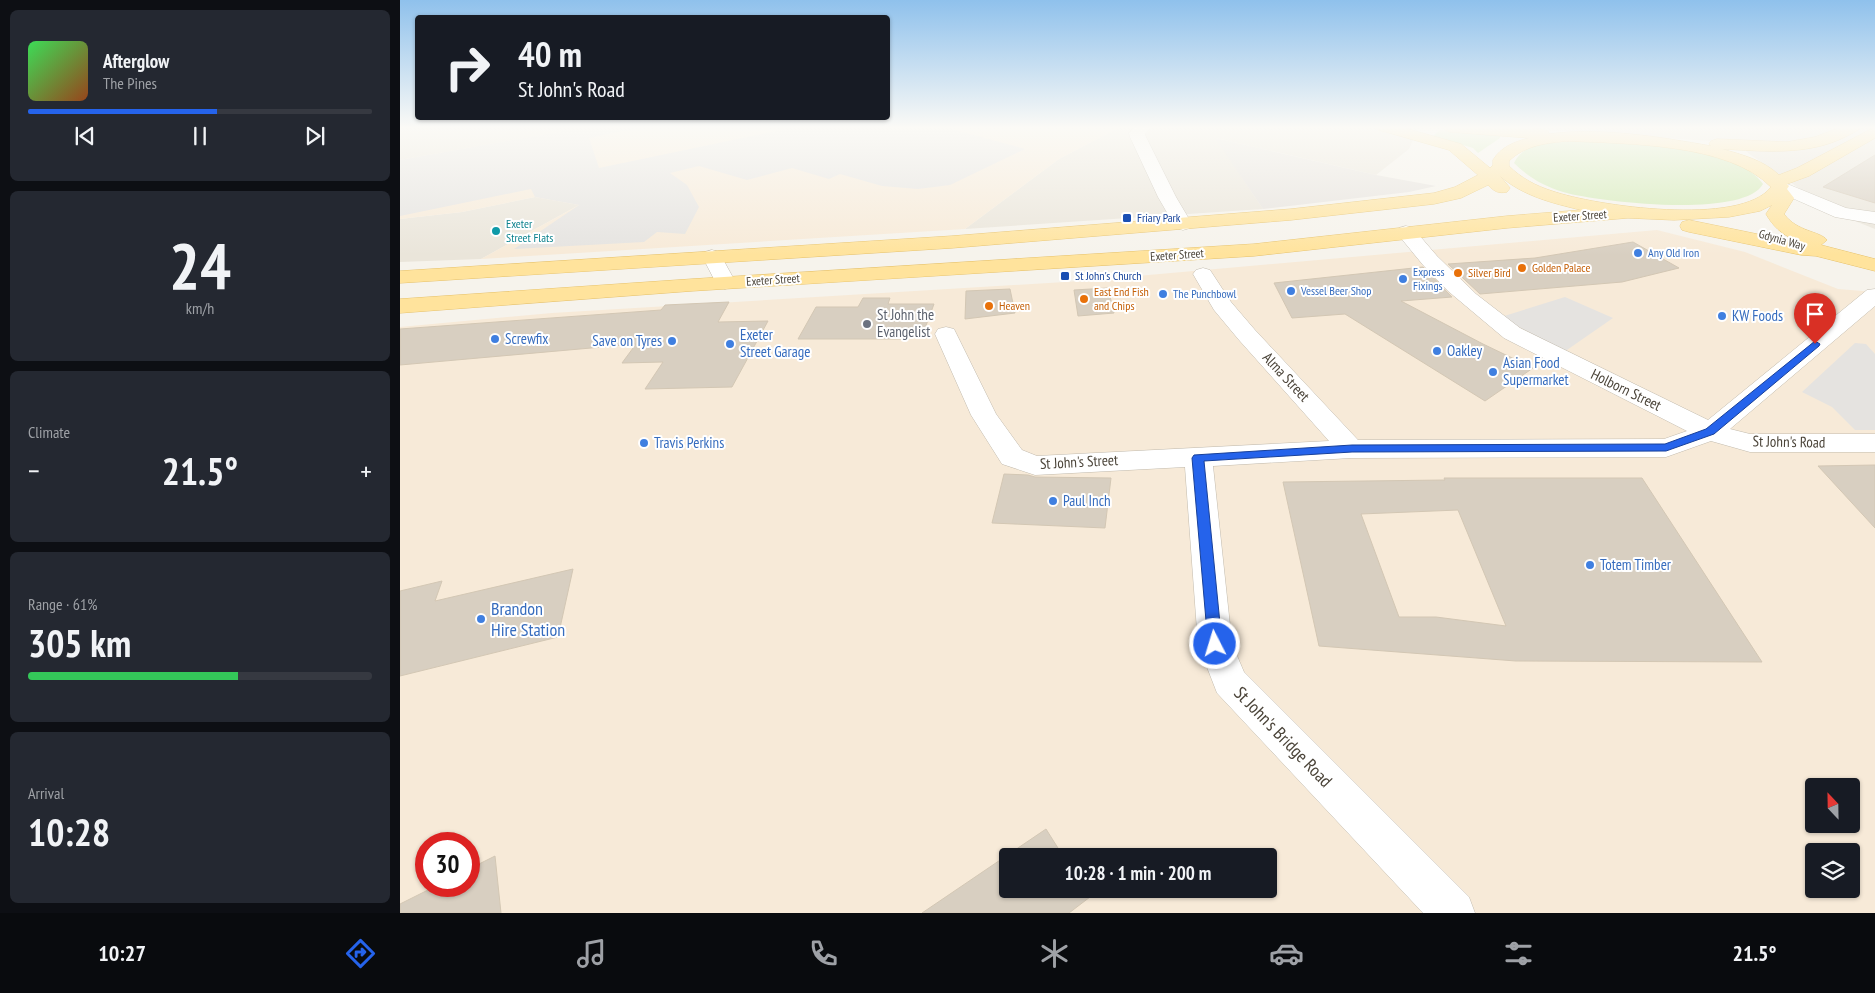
<!DOCTYPE html>
<meta charset="utf-8">
<style>
:root{--surface:#171b24;--page:#242831;--text:#f1f3f6;--muted:#9ea1a6;--line:#363941;--accent:#2563eb}
body{margin:0;font-family:"PT Sans Narrow",sans-serif;background:var(--page);color:var(--text);height:100vh;display:flex;flex-direction:column;font-size:19px;white-space:nowrap}
*{box-sizing:border-box;margin:0}
p{font-size:16px;color:var(--muted)}
.icon{flex:none;width:28px;height:28px;fill:none;stroke:currentColor;stroke-width:2;stroke-linecap:round;stroke-linejoin:round}
.map{position:relative;flex:1;overflow:hidden}
.sheet{display:flex;flex-direction:column;gap:10px;padding:10px;background:#0d0f14;width:400px}
.sheet>*{flex:none}
.top-card{position:absolute;left:15px;top:15px;width:475px;height:105px;border-radius:5px;box-shadow:0 1px 4px #0004;background:#171b24;color:var(--text);overflow:hidden}
.needle{width:32px;rotate:338deg}
.buttons{position:absolute;left:1405px;top:778px;display:grid;gap:10px}
.buttons a{display:grid;place-items:center;width:55px;height:55px;border-radius:5px;background:var(--surface);box-shadow:0 1px 4px #0004;font-size:25px}
.speed{position:absolute;left:15px;top:832px;display:flex;gap:10px;font-size:25px;font-weight:700;text-align:center}
.speed>*{display:grid;place-content:center;width:65px;height:65px;border-radius:50%;background:var(--surface);box-shadow:0 1px 4px #0004;line-height:1}
.speed .limit{border:8px solid #d22;background:#fff;color:#111}
.pin{position:absolute;display:grid;place-items:center;width:42px;height:42px;color:#fff;margin:-51px -21px;border-radius:50% 50% 50% 0;rotate:-45deg;box-shadow:0 0 5px #0007}
.pin .icon{rotate:45deg}
.me{position:absolute;width:55px;margin:-28px;rotate:355deg;stroke-linejoin:round;filter:drop-shadow(0 0 4px #0008)}
.turn{display:flex;align-items:center;gap:18px;height:105px;padding:0 20px;font-size:22px}
.turn .icon{width:65px;height:65px;stroke-width:2.5}
.turn b{display:block;font-size:35px;line-height:42px}
.big{font-size:38px;font-weight:800;line-height:1.1}
.sheet .tile{flex:1;display:flex;flex-direction:column;justify-content:center;gap:8px;min-width:0;padding:0 18px;border-radius:8px;background:var(--page)}
.sheet .dial{align-items:center;gap:0}
.dial b{font-size:65px;line-height:1}
.song{display:flex;align-items:center;gap:15px}
.cover{width:60px;height:60px;border-radius:8px;background:linear-gradient(135deg,hsl(130 70% 55%),hsl(20 70% 35%))}
.played{height:5px;border-radius:2px;background:linear-gradient(90deg,var(--accent) 55%,var(--line) 55%)}
.keys{display:flex;justify-content:space-around;direction:ltr}
.heat{display:flex;justify-content:space-between;align-items:center;font-size:28px;direction:ltr}
.charge{height:8px;border-radius:4px;background:linear-gradient(90deg,#34c759 61%,var(--line) 0)}
.trip{position:absolute;left:599px;top:848px;width:278px;height:50px;border-radius:5px;background:var(--surface);box-shadow:0 1px 4px #0004;font-weight:800;line-height:50px;text-align:center}
.tab-bar{display:flex;height:80px;justify-content:space-around;align-items:center;background:#090b0e;color:var(--muted)}
.tab-bar .icon{width:35px;height:35px}
.tab-bar .active{color:var(--accent)}
.tab-bar b{font-size:22px;color:var(--text)}
main{display:flex;flex:1;min-height:0}
.map>svg:first-child{display:block}
</style>
<main>
<section class="sheet">
<div class="tile">
<div class="song"><i class="cover"></i><div><b>Afterglow</b><p>The Pines</p></div></div>
<div class="played"></div>
<div class="keys"><svg class="icon" aria-label="previous" viewBox="0 0 24 24"><path d="M18 5L8 12l10 7zM5 5v14"/></svg><svg class="icon" aria-label="pause" viewBox="0 0 24 24"><path d="M8 5v14M16 5v14"/></svg><svg class="icon" aria-label="next" viewBox="0 0 24 24"><path d="M6 5l10 7-10 7zM19 5v14"/></svg></div>
</div>
<div class="tile dial"><b>24</b><p>km/h</p></div>
<div class="tile"><p>Climate</p>
<div class="heat"><a>−</a><b class="big">21.5°</b><a>+</a></div>
</div>
<div class="tile"><p>Range · 61%</p><b class="big">305 km</b><div class="charge"></div></div>
<div class="tile"><p>Arrival</p><b class="big">10:28</b></div>
</section>
<div class="map">
<svg width="1475" height="913" viewBox="0 0 1475 913">
<rect width="100%" height="100%" fill="#f6f3ec"/>
<path fill="#eae5da" d="M0 127H173L174 129 0 160Z
M720 127H1019L1009 149 976 175 816 138 863 209 565 229 659 159Z
M1105 127H1475V229L1435 213 1348 153 1339 143Z
M135 197 179 205 81 259 0 262V219L62 212Z"/>
<path fill="#f7ead8" fill-rule="evenodd" d="M173 127H720L659 159 565 229 81 259 179 205 135 197 62 212 0 219V160L173 129Z
M1257 230 1345 252 1438 289 1475 292V913H0V327L152 313 681 281ZM1414 786H1451V824H1414ZM26 844H69V886H26ZM1414 851H1451V889H1414ZM608 856H868V889H608Z"/>
<path fill="#e6e2dd" d="M815 138 976 175 1036 186 1009 192 863 209Z"/>
<path fill="#d2eab5" d="M1040 130 1100 136V138L1078 153 1073 148 1033 136Z
M1174 141C1220 144 1336 143 1363 184 1344 219 1197 202 1163 192 1144 186 1128 177 1114 163 1125 140 1153 144 1174 141Z"/>
<path fill="#e5e3e0" d="M173 127H243L189 138 199 168 395 127H544L625 149 550 185 518 189 482 186 440 174 429 179 392 168 347 180 299 166 270 173 287 185 299 207 285 234 257 232 244 242 114 249 179 205 135 197 131 189 0 216V160L173 129Z
M1165 297 1213 318 1164 352 1101 317Z
M1455 343 1466 344 1475 354V430H1455L1432 407 1402 392Z"/>
<path fill="#d8cfc1" stroke="#d3c7b4" fill-rule="evenodd" d="M1475 155V203L1423 187Z
M1233 242 1279 268 1222 282 1080 294 1048 264 1135 258Z
M1023 267 1052 297 1001 301 1083 344 1133 368 1085 401 945 314 892 318 874 283Z
M708 288 714 313 678 316 674 290Z
M610 289 615 313 565 319 566 291Z
M463 298H490L488 304H534L524 331 511 330 508 339H398L416 307H458Z
M329 302 318 322 368 321 332 387 245 389 263 362 222 363 236 344 0 365V329L261 310 265 305Z
M1475 465V528L1418 466Z
M604 474 628 475 635 477 711 478 705 528 592 523Z
M1044 478H1242L1362 662 1116 661 919 646 883 482 1045 480ZM1058 510 1106 626 1036 617H999L961 514Z
M173 569 158 637 0 676V591L42 581 35 601Z
M646 829 663 856H608V889H685L690 897 669 913H522Z
M95 856 101 913H0V904L36 886H69V869Z"/>
<g fill="none" stroke-linecap="round" stroke-linejoin="round">
<defs>
<path id="minor" d="M735 127H752L745 134 746 137 776 197 792 224 790 228 783 230 776 228 758 197 730 137 729 133Z
M1380 181 1446 208 1475 212V224L1435 217 1374 190 1371 186 1374 182Z
M1006 226 1013 228 1037 256 1076 294 1120 328 1308 420 1467 290 1475 289V306L1330 429 1350 434H1475V452H1350L1311 441 1266 457 951 458 813 466 832 644 844 672 1069 897 1075 913H1023L817 693 798 644 785 467 635 475 602 464 571 415 535 334 538 329 546 327 554 329 596 414 622 450 637 456 929 441 839 340 814 310 793 274 796 270 803 268 810 270 831 302 855 330 958 440 1264 439 1287 431 1104 338 1048 291 1023 265 996 232 999 228Z
M312 250 319 252 336 283 332 287 325 289 318 287 302 256 305 252Z"/>
<path id="major" d="M976 127H1001L1061 144 1090 168 1093 165V160C1101 147 1114 142 1129 138L1050 132 1045 130 1042 127C1076 127 1114 122 1148 131L1149 134C1200 127 1260 137 1311 146L1309 144 1311 141 1317 139 1387 142 1415 137 1441 127H1461C1457 132 1450 134 1445 137 1407 156 1363 151 1322 149 1343 155 1363 160 1379 175L1397 168 1475 127V138L1409 176 1387 184 1389 186 1387 189 1394 198 1384 214C1397 232 1420 231 1427 240L1421 245 1475 259V271L1416 256 1401 255 1289 232 1282 230 1280 226 1282 222 1289 220 1391 241 1395 240C1381 234 1373 226 1366 214L1372 205 1360 211 1329 217 1274 220 1228 218 1107 228 854 256 292 291 0 313V299L292 279 854 244 1107 216 1181 210C1152 203 1123 196 1100 176L1110 188 1107 192C1098 194 1094 191 1088 185L1061 198 1034 204 891 220 552 248 0 283V271L552 236 891 209 1034 193 1055 187 1078 175 1049 150 979 130ZM1168 141C1227 144 1328 143 1371 187 1341 227 1195 206 1152 191 1136 186 1121 178 1109 166V161C1125 145 1147 143 1168 141Z"/>
</defs>
<use href="#minor" stroke="#c2bbae" stroke-width="1"/>
<use href="#major" stroke="#e6c16a" stroke-width="1"/>
<use href="#minor" fill="#fff" fill-rule="evenodd"/>
<use href="#major" fill="#ffe39c" fill-rule="evenodd"/>
</g>
<linearGradient id="sky" x2="0" y2="1"><stop stop-color="#8fc1ec"/><stop offset="0.5" stop-color="#fbfaf6"/><stop offset="1" stop-color="#fbfaf6" stop-opacity="0"/></linearGradient>
<rect width="1475" height="255" fill="url(#sky)"/>
<path fill="#2563eb" stroke="#184099" d="M1415 341 1420 344 1419 346 1314 434 1266 451 952 452 804 461 822 644 820 648 815 650 810 648 808 644 792 458 794 455 952 445 1265 444 1306 429Z"/>
<g fill="#1a4fb4" stroke="#fff" stroke-width="2">
<rect x="722" y="213" width="10" height="10" rx="2.5"/>
<rect x="660" y="271" width="10" height="10" rx="2.5"/>
</g>
<circle fill="#0f9aa8" stroke="#fff" stroke-width="2" cx="96" cy="231" r="5"/>
<g fill="#3f7fe0" stroke="#fff" stroke-width="2">
<circle cx="1238" cy="253" r="5"/>
<circle cx="1003" cy="279" r="5"/>
<circle cx="891" cy="291" r="5"/>
<circle cx="763" cy="294" r="5"/>
<circle cx="1322" cy="316" r="5"/>
<circle cx="95" cy="339" r="5"/>
<circle cx="272" cy="341" r="5"/>
<circle cx="330" cy="344" r="5"/>
<circle cx="1037" cy="351" r="5"/>
<circle cx="1093" cy="372" r="5"/>
<circle cx="244" cy="443" r="5"/>
<circle cx="653" cy="501" r="5"/>
<circle cx="1190" cy="565" r="5"/>
<circle cx="81" cy="619" r="5"/>
</g>
<g fill="#e8710a" stroke="#fff" stroke-width="2">
<circle cx="1122" cy="268" r="5"/>
<circle cx="1058" cy="273" r="5"/>
<circle cx="684" cy="299" r="5"/>
<circle cx="589" cy="306" r="5"/>
</g>
<circle fill="#6b7280" stroke="#fff" stroke-width="2" cx="467" cy="324" r="5"/>
<g text-anchor="middle" stroke-width="4" stroke-linejoin="round" paint-order="stroke">
<g font-size="12" fill="#4b4439" stroke="#fff">
<text transform="translate(1180 216) rotate(-4)" y="4">Exeter Street</text>
<text transform="translate(1382 240) rotate(16)" y="4">Gdynia Way</text>
<text transform="translate(777 255) rotate(-4)" y="4">Exeter Street</text>
<text transform="translate(373 280) rotate(-4)" y="4">Exeter Street</text>
</g>
<g font-size="12" fill="#164399" stroke="#fff" text-anchor="start">
<text x="737" y="222">Friary Park</text>
<text x="675" y="280">St John's Church</text>
</g>
<g font-size="12" fill="#0d838f" stroke="#fff" text-anchor="start">
<text x="106" y="228">Exeter<tspan x="106" dy="14">Street Flats</tspan></text>
</g>
<g font-size="12" fill="#366cbe" stroke="#fff" text-anchor="start">
<text x="1248" y="257">Any Old Iron</text>
<text x="1013" y="276">Express<tspan x="1013" dy="14">Fixings</tspan></text>
<text x="901" y="295">Vessel Beer Shop</text>
<text x="773" y="298">The Punchbowl</text>
</g>
<g font-size="12" fill="#c56008" stroke="#fff" text-anchor="start">
<text x="1132" y="272">Golden Palace</text>
<text x="1068" y="277">Silver Bird</text>
<text x="694" y="296">East End Fish<tspan x="694" dy="14">and Chips</tspan></text>
<text x="599" y="310">Heaven</text>
</g>
<g font-size="15" fill="#5b616d" stroke="#fff" text-anchor="start">
<text x="477" y="320">St John the<tspan x="477" dy="17">Evangelist</tspan></text>
</g>
<g font-size="15" fill="#366cbe" stroke="#fff" text-anchor="start">
<text x="1332" y="321">KW Foods</text>
<text x="340" y="340">Exeter<tspan x="340" dy="17">Street Garage</tspan></text>
<text x="105" y="344">Screwfix</text>
<text x="262" y="346" text-anchor="end">Save on Tyres</text>
<text x="1047" y="356">Oakley</text>
<text x="1103" y="368">Asian Food<tspan x="1103" dy="17">Supermarket</tspan></text>
<text x="254" y="448">Travis Perkins</text>
<text x="663" y="506">Paul Inch</text>
<text x="1200" y="570">Totem Timber</text>
</g>
<g font-size="15" fill="#4b4439" stroke="#fff">
<text transform="translate(886 377) rotate(47)" y="5">Alma Street</text>
<text transform="translate(1226 390) rotate(26)" y="5">Holborn Street</text>
<text transform="translate(1389 442) rotate(1)" y="5">St John's Road</text>
<text transform="translate(679 462) rotate(-3)" y="5">St John's Street</text>
</g>
<g font-size="18" fill="#366cbe" stroke="#fff" text-anchor="start">
<text x="91" y="615">Brandon<tspan x="91" dy="21">Hire Station</tspan></text>
</g>
<g font-size="18" fill="#4b4439" stroke="#fff">
<text transform="translate(883 737) rotate(46)" y="6">St John's Bridge Road</text>
</g>
</g>
</svg>
<div class="buttons">
<a><svg class="needle" viewBox="-14 -14 28 28"><path d="M0-13l5 13h-10z" fill="#e53935"/><path d="M0 13l5-13h-10z" fill="#9ea1a6"/></svg></a>
<a><svg class="icon" aria-label="layers" viewBox="0 0 24 24"><path d="M12 4l9 5-9 5-9-5zM3 14l9 5 9-5"/></svg></a>
</div>
<div class="speed"><div class="limit">30</div></div>
<div class="pin" style="left:1415px;top:344px;background:#d93025"><svg class="icon" aria-label="arrive" viewBox="0 0 24 24"><path d="M6 21V4h12l-3 4 3 4H6"/></svg></div>
<svg class="me" style="left:815px;top:644px" viewBox="-20 -20 40 40"><circle r="17" fill="#2563eb" stroke="#fff" stroke-width="3"/><path d="M0-11L8 9 0 5-8 9z" fill="#fff"/></svg>
<div class="trip">10:28 · 1 min · 200 m</div>
<div class="top-card">
<div class="turn"><svg class="icon" aria-label="right" viewBox="0 0 24 24"><path d="M7 20v-9h11M14 6l5 5-5 5"/></svg><div><b>40 m</b>St John's Road</div></div>
</div>
</div>
</main>
<nav class="tab-bar">
<b>10:27</b>
<svg class="icon active" aria-label="directions" viewBox="0 0 24 24"><path d="M12 3l9 9-9 9-9-9zM9 14v-3h6M13 9l2 2-2 2"/></svg>
<svg class="icon" aria-label="music" viewBox="0 0 24 24"><path d="M9 18V5l10-2v13"/><circle cx="6" cy="18" r="3"/><circle cx="16" cy="16" r="3"/></svg>
<svg class="icon" aria-label="phone" viewBox="0 0 24 24"><path d="M5 4h4l2 5-3 2q2 4 5 5l2-3 5 2v4C11 20 4 13 5 4z"/></svg>
<svg class="icon" aria-label="climate" viewBox="0 0 24 24"><path d="M12 3v18M4 7l16 10M4 17L20 7"/></svg>
<svg class="icon" aria-label="car" viewBox="0 0 24 24"><path d="M5 17H2v-5l4-1 3-4h7l3 4 3 1v5h-3M9 17h6M6 11h13"/><circle cx="7" cy="17" r="2"/><circle cx="17" cy="17" r="2"/></svg>
<svg class="icon" aria-label="filters" viewBox="0 0 24 24"><path d="M4 7h16M4 17h16"/><circle cx="9" cy="7" r="2"/><circle cx="15" cy="17" r="2"/></svg>
<b>21.5°</b>
</nav>
